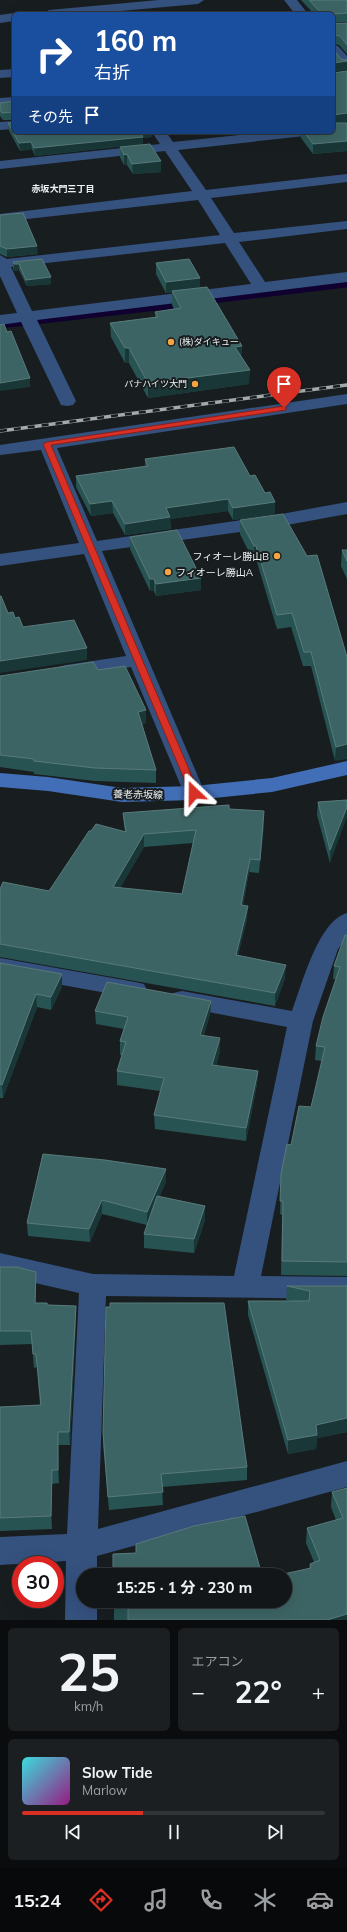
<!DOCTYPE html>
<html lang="ja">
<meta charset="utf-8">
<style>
:root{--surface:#121618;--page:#1b1f21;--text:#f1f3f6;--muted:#9c9fa2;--line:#313537;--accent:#d93025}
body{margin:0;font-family:Mulish,"Noto Sans JP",sans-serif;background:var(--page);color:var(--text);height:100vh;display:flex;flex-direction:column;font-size:15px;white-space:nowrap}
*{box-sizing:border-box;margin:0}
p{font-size:13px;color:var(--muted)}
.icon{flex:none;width:22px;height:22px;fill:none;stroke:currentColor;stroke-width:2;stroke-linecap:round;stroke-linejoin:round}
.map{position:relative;height:1620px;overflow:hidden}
.panel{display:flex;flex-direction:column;gap:8px;padding:8px;background:#0a0c0d;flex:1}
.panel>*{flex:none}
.guide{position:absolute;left:12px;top:12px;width:323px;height:122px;border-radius:6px;box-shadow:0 4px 16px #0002,0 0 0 1px var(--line);background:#1a4fa0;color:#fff;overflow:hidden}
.speed{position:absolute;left:12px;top:1556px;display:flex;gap:8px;font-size:20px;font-weight:700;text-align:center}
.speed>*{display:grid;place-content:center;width:52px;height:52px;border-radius:50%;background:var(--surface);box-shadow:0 4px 16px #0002,0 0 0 1px var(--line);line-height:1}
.speed .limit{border:6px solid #d22;background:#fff;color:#111}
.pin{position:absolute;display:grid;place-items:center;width:34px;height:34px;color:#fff;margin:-41px -17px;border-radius:50% 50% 50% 0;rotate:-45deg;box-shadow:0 0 4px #0007}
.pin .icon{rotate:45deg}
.me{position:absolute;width:44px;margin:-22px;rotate:337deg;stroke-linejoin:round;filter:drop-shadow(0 0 3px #0008)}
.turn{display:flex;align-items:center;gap:14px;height:84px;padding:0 16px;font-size:18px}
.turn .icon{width:52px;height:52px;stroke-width:2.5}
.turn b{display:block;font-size:28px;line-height:34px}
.then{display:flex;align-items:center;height:38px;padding:0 16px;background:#0003;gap:8px;font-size:15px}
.big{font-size:30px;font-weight:700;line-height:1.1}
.panel .widget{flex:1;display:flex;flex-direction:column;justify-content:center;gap:6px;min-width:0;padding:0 14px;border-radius:6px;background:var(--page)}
.panel .dial{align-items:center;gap:0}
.dial b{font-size:52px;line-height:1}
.song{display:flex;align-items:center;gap:12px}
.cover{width:48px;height:48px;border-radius:6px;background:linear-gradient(135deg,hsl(180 70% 55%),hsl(310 70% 35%))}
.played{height:4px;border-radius:2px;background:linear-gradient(90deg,var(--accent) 40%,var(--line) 40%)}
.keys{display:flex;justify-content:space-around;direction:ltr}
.heat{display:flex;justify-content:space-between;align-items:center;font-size:22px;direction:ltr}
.panel .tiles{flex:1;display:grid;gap:8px;grid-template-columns:1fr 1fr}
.widget:last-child{grid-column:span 2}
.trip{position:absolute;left:76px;top:1568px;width:216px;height:40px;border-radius:20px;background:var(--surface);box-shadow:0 4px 16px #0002,0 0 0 1px var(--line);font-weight:700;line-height:40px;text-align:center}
.dock{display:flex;height:64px;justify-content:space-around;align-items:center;background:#07090a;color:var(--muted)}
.dock .icon{width:28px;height:28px}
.dock .current{color:var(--accent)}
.dock b{font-size:18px;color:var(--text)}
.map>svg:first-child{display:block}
</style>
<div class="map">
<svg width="347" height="1620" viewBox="0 0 347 1620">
<rect width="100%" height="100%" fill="#181e20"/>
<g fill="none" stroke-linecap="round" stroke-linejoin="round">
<path stroke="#100030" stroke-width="7" d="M204 301 347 284
M0 325 183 304"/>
<path fill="#35517e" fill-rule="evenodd" d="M159 0H204L198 4 88 14H43L49 10Z
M284 0H297L308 14H295Z
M14 13 17 14H14V21L0 23V15Z
M333 45 338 46 347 56V68L342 67 333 57Z
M14 69V77L0 78V70Z
M14 97V105L0 106V98Z
M14 121V129L0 130V122Z
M152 132H166L173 142 267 132H312L310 135 305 136 178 150 206 190 347 174V182L211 198 234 233 347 221V229L239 242 265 282 347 272V282L37 320 76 401 73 405 67 406 61 405 21 322 0 325V315L17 313 0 276V255L7 259 220 235 198 200 0 222V214L192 191 165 151 0 169V161L160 144ZM225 243 251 284 32 311 11 267Z
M347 394V404L57 448 97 541 276 515 347 502V514L276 527 102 551 205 793 202 798 194 800 186 798 131 667 66 677 59 675 56 671 59 667 66 665 126 656 84 554 0 566V554L79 543 41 450 0 455V445Z
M347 913V937L338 949 313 1021 261 1276 347 1277V1299L106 1296 98 1529 347 1461V1487L97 1556V1575H83V1601H97V1620H65L66 1561 0 1565V1537L67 1534 79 1293 0 1275V1253L93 1274 234 1276 287 1027 182 1007 173 1005 170 999 173 993 182 991 292 1011C302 985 318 921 347 913Z
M0 958 135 982 144 984 147 990 144 996 135 998 0 974Z"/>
<path fill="#416eb6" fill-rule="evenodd" d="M347 761V775L272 792 194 800 122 802 48 791 0 787V773L48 777 122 788 194 786 272 778Z"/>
<defs>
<path id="rail" d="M0 431 347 385"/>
</defs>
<use href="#rail" stroke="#a4a9aa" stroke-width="3.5"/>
<use href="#rail" stroke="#181e20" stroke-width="2.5" stroke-dasharray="7" stroke-linecap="butt"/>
</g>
<path fill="#285353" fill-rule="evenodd" d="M301 0H347V22L333 23V14H314Z
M347 23V54L339 45 333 44V24Z
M14 101V120H3L0 116V103Z
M8 123 14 132H152V137L143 138V144L35 156 32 149 20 151 9 131Z
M337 123H347V151L313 154 301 138V132H333Z
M120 147 161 172 133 174 127 165H124L120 157Z
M0 215 38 254 7 257 0 254Z
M13 262 51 277V284L27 286 19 270 14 271 13 268Z
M156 263 200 287 242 346 241 356 249 384 148 398 129 363H125L111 337 110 323 155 317V312L174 309 172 305V292L166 293 156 274Z
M145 459 250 476 265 493 275 502V514L233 520 228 511 170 519 171 529 125 535 113 513 91 516 76 487V476L145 466Z
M240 520 347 657 335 761 311 666H303L291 627 277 629 256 559 253 560 240 534Z
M130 537 201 578V590L156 596 154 591H150L130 549Z
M342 550H347V579L341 566Z
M98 670 146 723 142 724 156 770V783L95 781 34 774V772L0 767V676Z
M347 800 330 863 317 815 318 802Z
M229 805V809L264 811V824L259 873 249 872 243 905 247 919 238 955 285 978 275 1006 0 957V889L49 891 91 831H125L124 826 123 813ZM193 843 182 894 120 888 144 847Z
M347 935V1276L281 1275 282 1215 280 1214 281 1174 291 1145 311 1107 322 1061 315 1060 316 1046 336 979H333L334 966Z
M0 963 62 987 51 1010 37 1007 3 1098H0Z
M211 1001 210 1014 204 1035 220 1051 216 1066 258 1071 257 1084 246 1141 155 1129 154 1115 160 1091 117 1085V1071L122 1055H120V1041L124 1029 96 1024 95 1011Z
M43 1154 166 1182 159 1197 205 1206V1220L194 1253 144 1248V1234L147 1225 102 1214 90 1242 28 1236 27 1223Z
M0 1267 36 1285V1303L48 1305 76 1306V1319L70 1445H58L59 1483 52 1484V1529L0 1531V1407L40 1405 37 1367 34 1368 32 1344 0 1345Z
M287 1286H347V1432L317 1438 316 1449 288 1454 248 1315V1301H292L286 1300Z
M103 1432 247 1467V1480L162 1487 163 1505 109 1510 103 1445Z
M347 1488V1620H114V1606L285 1601 309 1569 310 1564 314 1562 306 1543 307 1528 336 1520 331 1507 332 1492Z"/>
<path fill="#193737" d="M347 61V70L333 72V63Z
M347 113V122L333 124V115Z
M139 132H152V137L143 138V144L35 156 34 148Z
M238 132H255L238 134Z
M347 141V151L313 154V144Z
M31 142 32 149 20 151 19 143Z
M127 154V165H124V155Z
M161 161V172L133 174 132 164Z
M37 246 38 254 7 257V249Z
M14 264H19V270L14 271Z
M51 277V284L27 286 26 280Z
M200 278V289L172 291V292L166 293V282Z
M242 346 241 361 235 347Z
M125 348H129V363H125Z
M250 370 249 384 148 398V383Z
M30 378V387L0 391V383Z
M228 499V511L170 519 171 529 125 535V524L166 508Z
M112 501 113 513 91 516 90 504Z
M275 502V514L233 520V508Z
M254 546H256V559L253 560Z
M201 578V590L156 596V584Z
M150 579H154V591H150Z
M87 648V660L0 673V661Z
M146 710V723L138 724V712Z
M347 744V759L335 761 336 747Z
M347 807V817L330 863V850Z
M264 811V824L259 873 260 860Z
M144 834V847L113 900V887Z
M250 859 249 872 240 918 241 905Z
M248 906 247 919 235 968 236 955Z
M286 965 285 978 275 1006V993Z
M62 974V987L51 1010V997Z
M36 994 37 1007 3 1098 2 1085Z
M211 1001 210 1014 200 1048V1035Z
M220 1038V1051L212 1079V1065Z
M258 1071 257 1084 246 1141V1128Z
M166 1169V1182L147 1225V1212Z
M102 1200V1214L90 1242 89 1229Z
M205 1206V1220L194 1253V1239Z
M36 1272V1316L35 1303Z
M76 1306V1319L70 1445 69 1432Z
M347 1418V1432L317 1438 316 1449 288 1454V1440L316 1425Z
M58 1432V1445L59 1483 58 1470Z
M52 1470V1529L51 1516Z
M347 1614V1620H327Z"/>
<path fill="#3d6464" stroke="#597a7b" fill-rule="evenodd" d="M309 0H347V13L333 14H322Z
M347 23V45L340 36 333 35V24Z
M333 49 341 59 347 60V61L333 63Z
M347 71V113L333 115V73Z
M14 101V112L2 113 0 109V103Z
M8 123H14V132H140L143 137 34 148 31 142 19 143Z
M333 123H347V141L313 144 304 132H333Z
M150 144 161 161 132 164 127 154 124 155 120 147Z
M23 213 37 246 7 249 0 246V215Z
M42 259 51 277 26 280 19 264H14L13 262Z
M189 259 200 278 166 282 156 263Z
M207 287 242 346 235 347 250 370 148 383 129 348H125L110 323 158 317 155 312 181 308 172 291Z
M4 324 7 332 11 331 30 378 0 383V325Z
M234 447 250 476 255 475 265 493 270 492 275 502 233 508 228 499 166 508 170 517 125 524 112 501 90 504 76 476 148 466 145 459Z
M283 514 307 556 317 555 347 657V744L336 747 311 652H304L292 613 277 615 256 546H254L240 520Z
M177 530 201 578 156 584 154 579H150L130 537Z
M342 550H347V561Z
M0 596H1L8 613 13 612 15 618 19 617 23 627 74 620 87 648 0 661Z
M93 662 98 670 125 666 146 710 138 712 156 770 95 768 34 761V759L0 755V676Z
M347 800V807L330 850 318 802Z
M229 805V809L264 811 260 860 250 859 241 905 248 906 236 955 286 965 275 993 0 944V889L3 882 49 891 89 831H91L96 824 126 832 123 813ZM196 830 182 894 113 887 144 834Z
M345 935H347V1262L282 1261 283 1201H280L281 1174 287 1144 291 1145 299 1106 311 1107 325 1047 316 1046 323 1017 340 967 334 966Z
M0 963 62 974 51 997 36 994 2 1085 0 1084Z
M107 982 211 1001 200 1035 220 1038 212 1065 258 1071 246 1128 154 1115 164 1078 117 1071 126 1042 120 1041 128 1017 95 1011Z
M43 1154 105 1160 166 1169 147 1212 102 1200 89 1229 27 1223Z
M157 1196 205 1206 194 1239 144 1234Z
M0 1267H17L36 1272 35 1303H47L48 1305 76 1306 69 1432H58V1470H52L51 1516 0 1518V1407L41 1405 36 1354H33L31 1331H0Z
M287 1286H347V1418L316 1425 317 1435 288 1440 248 1301H309L310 1291Z
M110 1303H224L247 1467 161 1474 163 1492 108 1497 103 1432 106 1307H110Z
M347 1488V1614L327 1620H128V1606H114V1601H285V1575H279L311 1568 310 1564 320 1560 307 1528 343 1518 332 1492Z
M245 1516 262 1575H113V1554L136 1553V1544L194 1526Z"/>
<path fill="#d93025" stroke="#8d1f18" d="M284 406 286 407V410L51 445 199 793 194 796 190 793 43 444 47 442Z"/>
<g fill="#f3a443" stroke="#181e20" stroke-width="1.5">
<circle cx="171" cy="342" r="4"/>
<circle cx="195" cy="384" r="4"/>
<circle cx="277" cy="556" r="4"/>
<circle cx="168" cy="572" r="4"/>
</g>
<g text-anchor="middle" stroke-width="4" stroke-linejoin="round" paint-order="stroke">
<g font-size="9" font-weight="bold" fill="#eef2f3" stroke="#181e20">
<text x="63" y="192">赤坂大門三丁目</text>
</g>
<g font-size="9" fill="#eef2f3" stroke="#181e20" text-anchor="start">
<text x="179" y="345">(株)ダイキュー</text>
<text x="187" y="387" text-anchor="end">パナハイツ大門</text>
</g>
<g font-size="10" fill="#eef2f3" stroke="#181e20" text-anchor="end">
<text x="269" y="560">フィオーレ勝山B</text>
<text x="176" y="576" text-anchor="start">フィオーレ勝山A</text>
</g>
<g font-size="10" fill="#eef2f3" stroke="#181e20">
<text transform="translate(138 794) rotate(1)" y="4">養老赤坂線</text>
</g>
</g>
</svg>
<div class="speed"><div class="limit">30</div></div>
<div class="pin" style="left:284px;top:408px;background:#d93025"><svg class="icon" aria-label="arrive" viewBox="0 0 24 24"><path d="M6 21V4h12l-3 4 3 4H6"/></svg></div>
<svg class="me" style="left:194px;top:793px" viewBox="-20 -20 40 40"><path d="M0-17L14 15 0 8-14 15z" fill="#d93025" stroke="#fff" stroke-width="4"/></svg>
<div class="trip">15:25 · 1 分 · 230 m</div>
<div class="guide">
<div class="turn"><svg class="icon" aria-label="right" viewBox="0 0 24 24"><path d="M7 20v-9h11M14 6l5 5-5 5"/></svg><div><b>160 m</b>右折</div></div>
<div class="then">その先<svg class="icon" aria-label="arrive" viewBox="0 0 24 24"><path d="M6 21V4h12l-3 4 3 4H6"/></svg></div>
</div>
</div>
<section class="panel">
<div class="tiles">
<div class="widget dial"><b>25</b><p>km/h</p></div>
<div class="widget"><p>エアコン</p>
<div class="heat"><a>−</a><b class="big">22°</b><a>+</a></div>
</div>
<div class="widget">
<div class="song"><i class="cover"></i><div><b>Slow Tide</b><p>Marlow</p></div></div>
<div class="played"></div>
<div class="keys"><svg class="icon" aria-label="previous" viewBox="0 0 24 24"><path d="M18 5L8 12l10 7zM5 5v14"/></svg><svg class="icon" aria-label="pause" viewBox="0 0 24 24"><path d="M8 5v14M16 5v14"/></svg><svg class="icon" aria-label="next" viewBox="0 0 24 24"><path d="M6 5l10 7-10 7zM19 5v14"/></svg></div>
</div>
</div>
</section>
<nav class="dock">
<b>15:24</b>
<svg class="icon current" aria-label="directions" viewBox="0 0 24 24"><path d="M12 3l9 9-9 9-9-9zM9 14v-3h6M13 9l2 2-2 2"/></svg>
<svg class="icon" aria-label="music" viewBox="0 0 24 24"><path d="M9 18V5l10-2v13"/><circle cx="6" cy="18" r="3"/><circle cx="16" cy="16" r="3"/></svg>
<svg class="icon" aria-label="phone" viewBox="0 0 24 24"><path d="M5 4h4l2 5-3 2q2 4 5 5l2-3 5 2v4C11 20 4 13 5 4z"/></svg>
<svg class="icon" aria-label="climate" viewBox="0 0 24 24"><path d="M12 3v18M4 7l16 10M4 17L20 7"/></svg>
<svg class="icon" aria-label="car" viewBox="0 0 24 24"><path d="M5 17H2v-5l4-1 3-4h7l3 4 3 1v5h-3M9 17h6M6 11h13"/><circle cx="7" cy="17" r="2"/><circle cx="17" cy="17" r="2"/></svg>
</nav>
